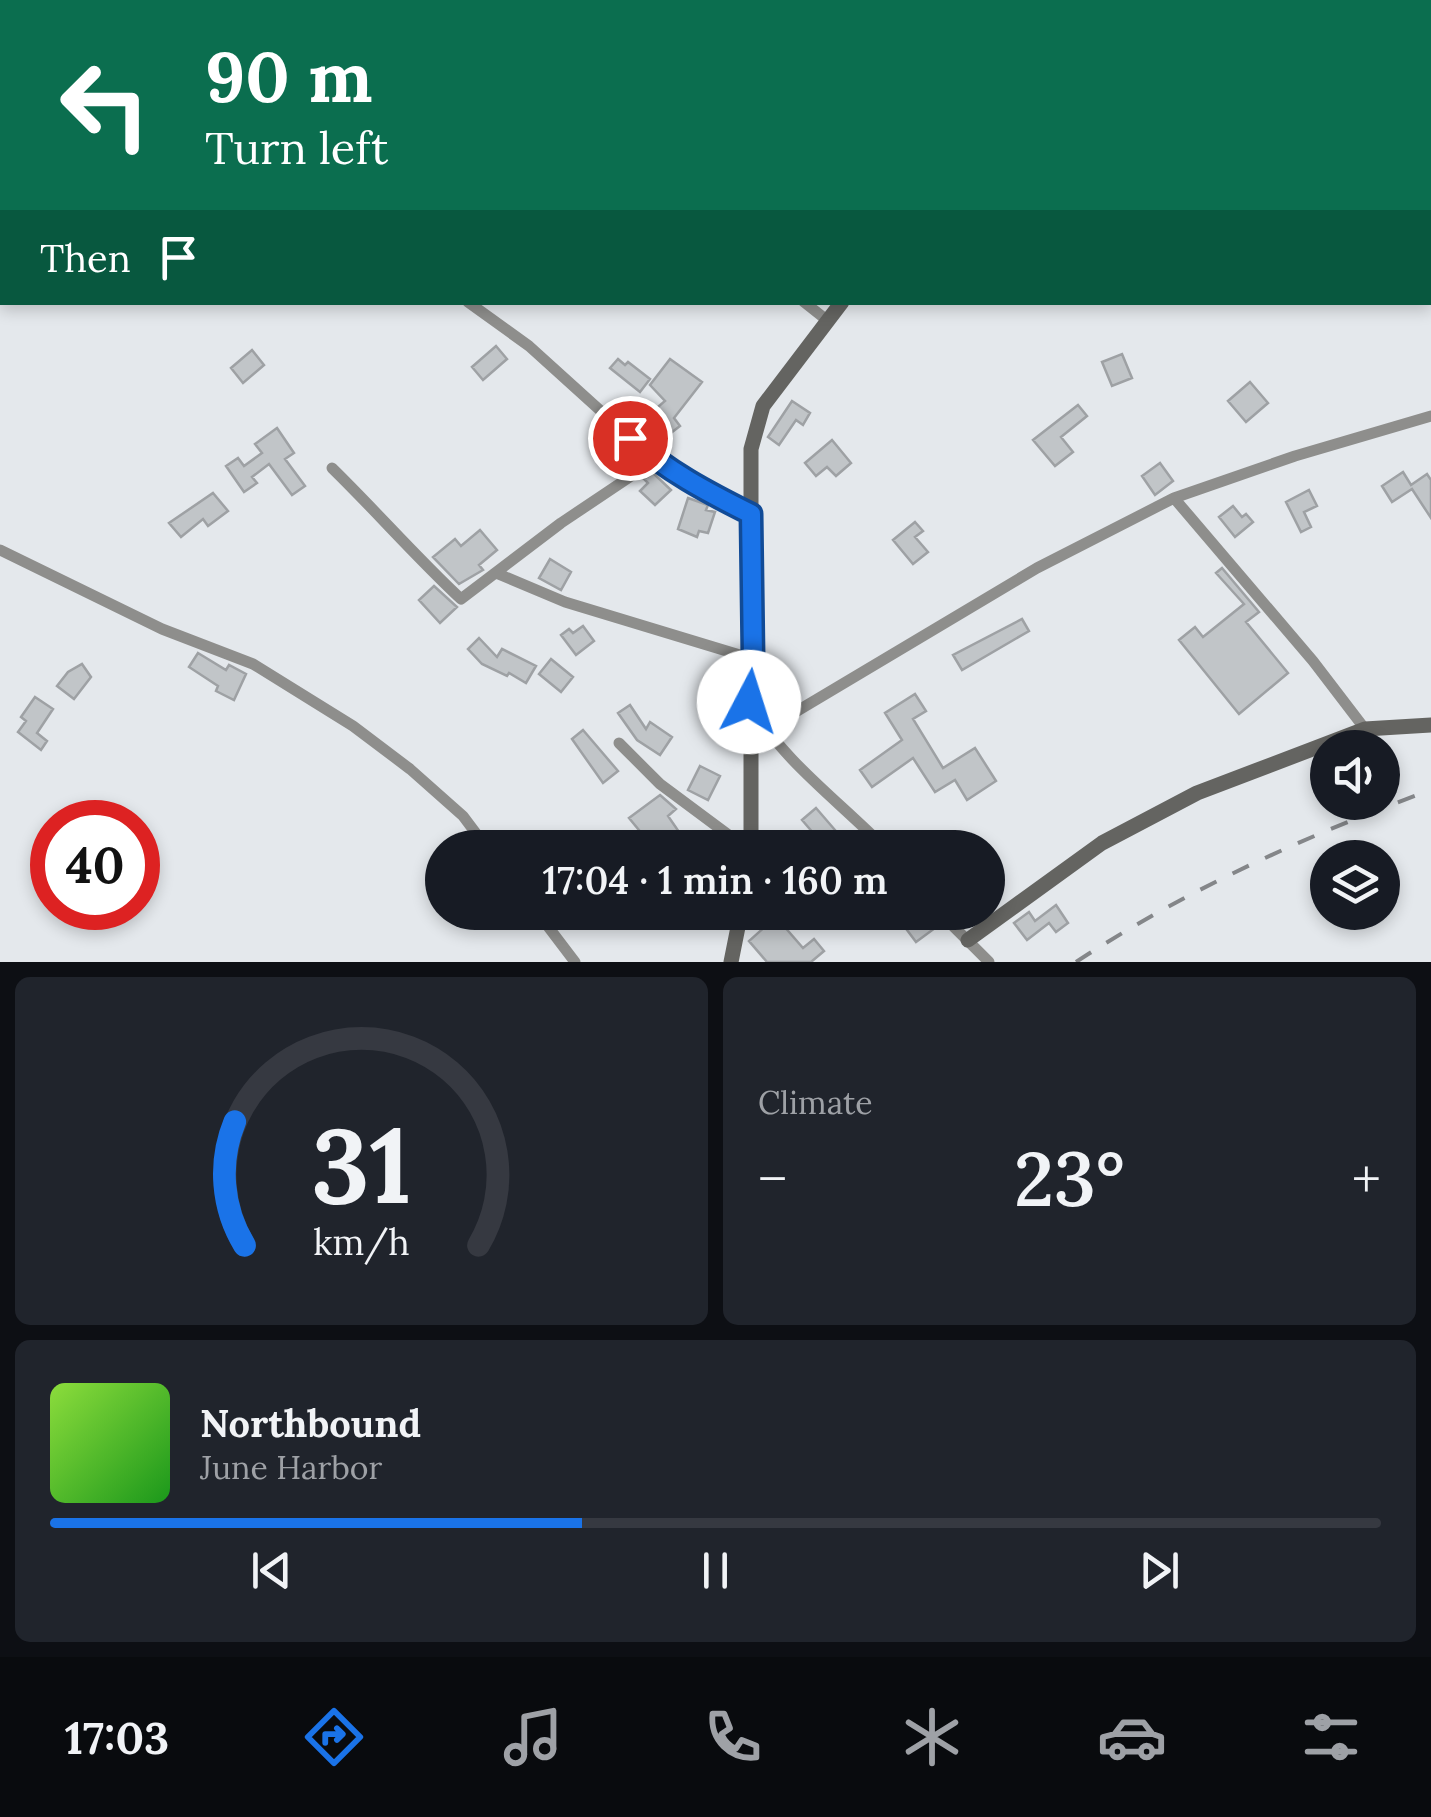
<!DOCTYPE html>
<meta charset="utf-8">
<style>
:root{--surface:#171b24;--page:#20242c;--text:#f1f3f6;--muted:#9ea1a6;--line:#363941;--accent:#1a73e8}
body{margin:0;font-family:Lora,serif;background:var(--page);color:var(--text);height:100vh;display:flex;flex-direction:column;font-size:38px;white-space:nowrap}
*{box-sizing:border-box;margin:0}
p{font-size:32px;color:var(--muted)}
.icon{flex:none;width:55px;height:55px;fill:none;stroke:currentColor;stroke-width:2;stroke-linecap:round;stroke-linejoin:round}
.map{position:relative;height:962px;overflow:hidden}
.sheet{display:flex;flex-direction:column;gap:15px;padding:15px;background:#0d0f14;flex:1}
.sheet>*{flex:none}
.hud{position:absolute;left:0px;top:0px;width:1432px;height:305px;box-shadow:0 5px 15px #0003;background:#0b6e4f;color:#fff;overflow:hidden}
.buttons{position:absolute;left:1310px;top:730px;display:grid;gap:20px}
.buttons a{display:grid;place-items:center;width:90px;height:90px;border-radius:50%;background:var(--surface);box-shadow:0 5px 15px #0003;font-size:50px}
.speed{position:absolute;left:30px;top:800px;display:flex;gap:20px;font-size:50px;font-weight:700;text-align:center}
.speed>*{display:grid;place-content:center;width:130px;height:130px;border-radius:50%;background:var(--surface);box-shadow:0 5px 15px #0003;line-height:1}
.speed .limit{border:15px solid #d22;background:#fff;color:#111}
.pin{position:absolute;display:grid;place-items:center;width:85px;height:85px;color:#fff;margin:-42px;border:5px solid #fff;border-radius:50%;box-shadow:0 2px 10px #0007}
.me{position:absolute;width:110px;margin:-55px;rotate:5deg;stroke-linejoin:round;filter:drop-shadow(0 0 8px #0008)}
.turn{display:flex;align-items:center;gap:35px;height:210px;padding:0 40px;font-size:45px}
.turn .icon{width:130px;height:130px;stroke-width:2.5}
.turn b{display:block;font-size:70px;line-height:85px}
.then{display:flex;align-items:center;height:95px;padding:0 40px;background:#0003;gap:20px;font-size:38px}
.big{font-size:75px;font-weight:600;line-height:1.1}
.sheet .tile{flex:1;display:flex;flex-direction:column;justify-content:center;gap:15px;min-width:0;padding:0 35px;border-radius:15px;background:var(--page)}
.sheet .dial{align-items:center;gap:0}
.dial svg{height:260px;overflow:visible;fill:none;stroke:var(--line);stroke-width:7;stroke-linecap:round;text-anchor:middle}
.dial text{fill:var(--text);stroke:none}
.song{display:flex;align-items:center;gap:30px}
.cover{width:120px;height:120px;border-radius:15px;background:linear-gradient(135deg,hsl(90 70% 55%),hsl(120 70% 35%))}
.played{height:10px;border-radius:5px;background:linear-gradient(90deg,var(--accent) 40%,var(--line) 40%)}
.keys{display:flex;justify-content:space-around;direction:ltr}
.heat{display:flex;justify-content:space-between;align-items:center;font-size:55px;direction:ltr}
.sheet .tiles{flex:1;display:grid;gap:15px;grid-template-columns:1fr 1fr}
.tile:last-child{grid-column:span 2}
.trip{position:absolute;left:425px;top:830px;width:580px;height:100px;border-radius:50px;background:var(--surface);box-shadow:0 5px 15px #0003;font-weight:600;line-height:100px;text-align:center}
.tabs{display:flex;height:160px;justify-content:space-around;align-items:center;background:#090b0e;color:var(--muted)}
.tabs .icon{width:70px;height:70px}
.tabs .on{color:var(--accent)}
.tabs b{font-size:45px;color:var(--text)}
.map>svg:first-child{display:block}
</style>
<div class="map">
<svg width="1431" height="962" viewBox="0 0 1431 962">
<rect width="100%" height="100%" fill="#e4e8ec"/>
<path fill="#c1c5c8" stroke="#9ea1a4" stroke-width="2.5" d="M496 346 507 359 483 380 472 367Z
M252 350 264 365 243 383 231 368Z
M1122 354 1132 378 1112 386 1102 362Z
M618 359 625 365 628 362 650 379 640 392 610 368Z
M670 359 702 382 674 418 680 426 663 439 645 418 665 401 650 385Z
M1250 382 1268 403 1246 422 1228 401Z
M792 401 810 413 803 425 796 420 779 445 768 437Z
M1078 405 1087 416 1061 437 1073 452 1055 466 1033 440Z
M277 428 294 453 285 459 305 486 292 495 269 464 252 477 257 483 244 492 226 466 238 458 244 466 262 453 255 444Z
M832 440 851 463 836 476 827 467 816 476 805 463Z
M1160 463 1173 481 1155 495 1142 476Z
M1403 472 1411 485 1427 474 1431 480V518L1412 489 1392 502 1382 486Z
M653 473 671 490 655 505 640 491 648 483 644 479Z
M1309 490 1317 506 1304 512 1311 527 1301 532 1286 502Z
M213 493 228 511 208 526 203 519 181 537 169 523Z
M688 498 708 505 706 510 715 512 708 533 699 531 697 537 678 529Z
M1233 506 1242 517 1246 514 1253 522 1235 537 1219 517Z
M915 522 923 531 915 537 928 552 913 564 893 540Z
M480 530 497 550 479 565 483 570 459 584 433 557 455 539 461 546Z
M550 559 571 572 561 590 539 578Z
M1222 568 1259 612 1246 622 1288 673 1239 714 1179 640 1195 627 1203 637 1244 604 1216 573Z
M434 586 457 607 440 623 419 600Z
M1022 619 1029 631 962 670 953 655Z
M583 626 594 641 576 655 561 635 569 629 573 633Z
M479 638 497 657 502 649 536 666 526 683 509 673 507 676 482 664 468 649Z
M198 653 226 670 229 665 246 674 234 700 216 691 218 686 189 667Z
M551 659 573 677 561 692 539 674Z
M82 664 91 677 74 699 57 686 68 672Z
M915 694 926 711 913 719 943 768 975 748 996 781 967 800 955 780 935 792 913 758 872 787 860 770 902 740 885 713Z
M740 696V726L721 728 718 698Z
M35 697 53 709 37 733 47 741 41 750 18 732 26 721 21 717Z
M630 705 646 729 650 722 672 737 660 755 637 740 618 713Z
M583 730 618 771 603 783 572 739Z
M700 766 720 776 708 800 688 790Z
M660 795 676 809 668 816 690 848H662L655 836 648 841 629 818Z
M816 808 835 830 821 842 802 820Z
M1056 905 1068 923 1056 932 1049 923 1027 940 1014 923 1029 912 1035 921Z
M900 912H924L935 928 916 942 904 926 908 924Z
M776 917 803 948 814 939 824 951 811 962H767L749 941Z"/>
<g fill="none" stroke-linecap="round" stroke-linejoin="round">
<path stroke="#8e8e8c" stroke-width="11" d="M1268 0 1272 2
M1430 113 1431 114
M1430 199H1431
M468 302 529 346 655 460 695 487 751 514
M804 302 828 321
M332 468C376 511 416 557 461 599L561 523 655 460
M1174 498 1313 661 1365 729
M0 550 162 629 253 664 353 726 410 769 463 816 487 848
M496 573 565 602 753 659
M751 706C783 761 840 802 885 848
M767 729 1037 568 1174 498 1295 456 1431 416
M619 743 660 784 746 848
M537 912 575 962
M939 912 989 962"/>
<path stroke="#646461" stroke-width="15" d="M1127 2 1129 0
M751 848V449L763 406 842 302
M968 940 1102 843 1197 793 1365 729 1431 725
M731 962 741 912"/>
<path stroke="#848689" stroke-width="4" stroke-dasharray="18 18" stroke-linecap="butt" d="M1076 962C1186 890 1307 835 1431 790"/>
</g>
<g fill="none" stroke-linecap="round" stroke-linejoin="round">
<defs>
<path id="route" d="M630 438C667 471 707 492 751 514L753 658 749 702"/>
</defs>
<use href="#route" stroke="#114b97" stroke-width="25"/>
<use href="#route" stroke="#1a73e8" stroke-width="18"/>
</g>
</svg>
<div class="buttons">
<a><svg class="icon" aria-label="sound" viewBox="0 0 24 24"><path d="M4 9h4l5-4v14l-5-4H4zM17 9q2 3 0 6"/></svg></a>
<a><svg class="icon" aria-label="layers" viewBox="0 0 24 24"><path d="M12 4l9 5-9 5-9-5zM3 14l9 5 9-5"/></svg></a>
</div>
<div class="speed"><div class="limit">40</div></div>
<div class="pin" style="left:630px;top:438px;background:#d93025"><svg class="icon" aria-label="arrive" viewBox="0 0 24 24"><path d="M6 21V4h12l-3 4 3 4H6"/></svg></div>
<svg class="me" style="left:749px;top:702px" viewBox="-20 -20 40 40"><circle r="19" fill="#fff"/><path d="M0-13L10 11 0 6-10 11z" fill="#1a73e8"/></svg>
<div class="trip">17:04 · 1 min · 160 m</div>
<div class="hud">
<div class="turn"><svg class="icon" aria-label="left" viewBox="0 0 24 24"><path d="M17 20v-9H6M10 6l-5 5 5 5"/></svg><div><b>90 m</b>Turn left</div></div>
<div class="then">Then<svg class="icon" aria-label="arrive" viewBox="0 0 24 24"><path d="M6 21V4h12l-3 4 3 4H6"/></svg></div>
</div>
</div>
<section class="sheet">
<div class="tiles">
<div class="tile dial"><svg viewBox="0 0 100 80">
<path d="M14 69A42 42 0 1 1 86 69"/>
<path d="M14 69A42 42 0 0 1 11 31" stroke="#1a73e8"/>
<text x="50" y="56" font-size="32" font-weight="700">31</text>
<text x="50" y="72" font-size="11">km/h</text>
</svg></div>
<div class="tile"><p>Climate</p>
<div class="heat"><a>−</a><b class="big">23°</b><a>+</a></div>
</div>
<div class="tile">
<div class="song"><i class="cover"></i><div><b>Northbound</b><p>June Harbor</p></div></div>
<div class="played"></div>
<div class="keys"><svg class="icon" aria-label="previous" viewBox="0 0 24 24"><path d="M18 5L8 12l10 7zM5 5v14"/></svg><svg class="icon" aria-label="pause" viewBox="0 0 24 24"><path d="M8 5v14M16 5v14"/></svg><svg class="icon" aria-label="next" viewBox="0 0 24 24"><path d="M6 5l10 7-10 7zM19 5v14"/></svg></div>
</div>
</div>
</section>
<nav class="tabs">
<b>17:03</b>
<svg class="icon on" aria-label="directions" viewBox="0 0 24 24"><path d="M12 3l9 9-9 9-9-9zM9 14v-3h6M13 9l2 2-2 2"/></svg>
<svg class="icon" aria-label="music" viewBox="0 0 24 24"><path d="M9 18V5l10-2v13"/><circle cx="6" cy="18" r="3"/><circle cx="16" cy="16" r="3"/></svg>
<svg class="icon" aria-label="phone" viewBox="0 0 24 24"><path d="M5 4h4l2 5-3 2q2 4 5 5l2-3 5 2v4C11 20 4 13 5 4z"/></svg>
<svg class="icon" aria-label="climate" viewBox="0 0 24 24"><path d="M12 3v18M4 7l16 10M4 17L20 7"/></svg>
<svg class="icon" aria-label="car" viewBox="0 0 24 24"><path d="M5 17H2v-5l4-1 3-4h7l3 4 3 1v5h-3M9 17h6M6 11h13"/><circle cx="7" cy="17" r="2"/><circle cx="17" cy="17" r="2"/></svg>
<svg class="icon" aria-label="filters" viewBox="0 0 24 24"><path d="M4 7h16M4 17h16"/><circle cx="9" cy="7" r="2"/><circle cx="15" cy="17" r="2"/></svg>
</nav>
